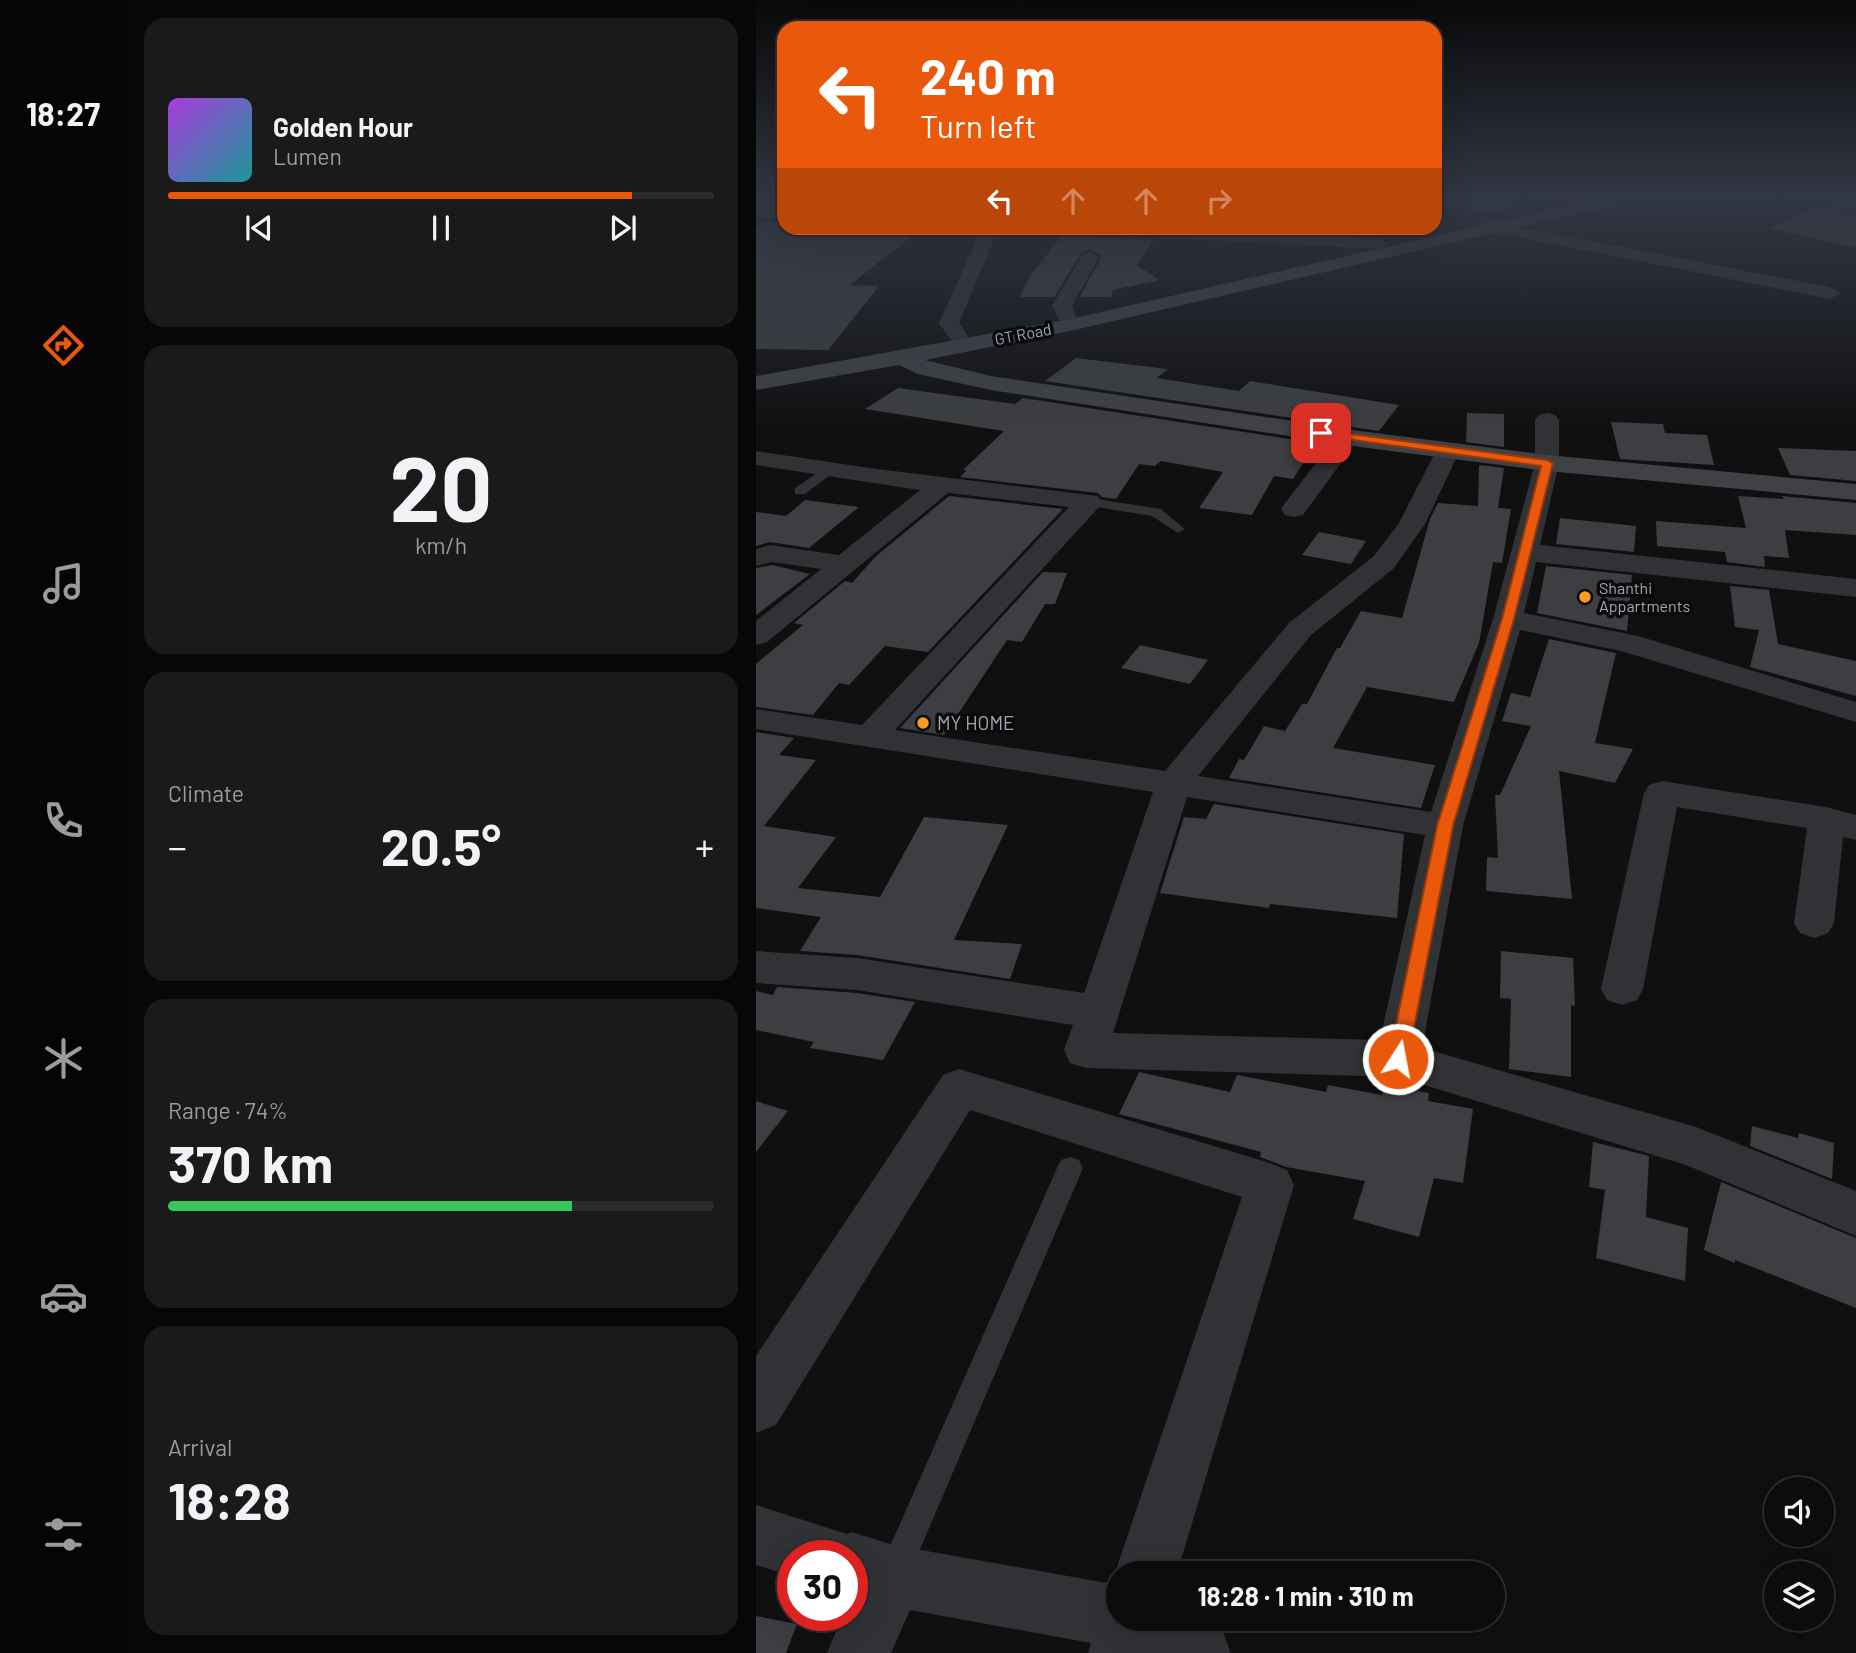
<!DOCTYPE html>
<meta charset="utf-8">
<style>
:root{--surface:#0c0c0d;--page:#1a1a1b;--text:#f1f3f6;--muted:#9a9b9d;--line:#2c2c2e;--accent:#ea580c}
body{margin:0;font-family:Barlow,sans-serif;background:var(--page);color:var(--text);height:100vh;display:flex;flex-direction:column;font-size:26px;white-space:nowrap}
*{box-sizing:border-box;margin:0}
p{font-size:23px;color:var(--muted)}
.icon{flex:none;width:38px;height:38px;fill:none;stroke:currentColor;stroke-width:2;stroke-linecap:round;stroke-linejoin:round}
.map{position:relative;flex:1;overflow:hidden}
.panel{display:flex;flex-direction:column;gap:18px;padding:18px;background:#070707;width:630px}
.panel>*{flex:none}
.top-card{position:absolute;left:21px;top:21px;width:665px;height:214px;border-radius:21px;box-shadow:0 7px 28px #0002,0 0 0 2px var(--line);background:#ea580c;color:#fff;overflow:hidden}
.fabs{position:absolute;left:1008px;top:1477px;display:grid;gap:14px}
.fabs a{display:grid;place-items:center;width:70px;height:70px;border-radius:50%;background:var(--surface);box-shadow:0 7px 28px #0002,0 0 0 2px var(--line);font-size:35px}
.speed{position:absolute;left:21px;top:1540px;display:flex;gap:14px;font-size:35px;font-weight:700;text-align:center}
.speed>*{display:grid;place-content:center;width:91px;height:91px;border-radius:50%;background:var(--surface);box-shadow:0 7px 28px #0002,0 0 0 2px var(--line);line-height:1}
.speed .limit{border:10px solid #d22;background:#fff;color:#111}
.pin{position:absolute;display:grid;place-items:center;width:60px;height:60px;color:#fff;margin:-30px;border-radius:14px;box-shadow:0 4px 10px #0006}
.me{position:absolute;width:77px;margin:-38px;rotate:11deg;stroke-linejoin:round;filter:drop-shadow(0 0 5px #0008)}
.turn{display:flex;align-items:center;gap:24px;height:147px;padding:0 28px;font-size:32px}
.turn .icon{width:91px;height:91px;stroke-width:2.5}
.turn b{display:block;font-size:49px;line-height:60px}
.lanes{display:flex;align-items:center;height:66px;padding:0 28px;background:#0003;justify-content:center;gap:35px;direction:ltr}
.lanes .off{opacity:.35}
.big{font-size:52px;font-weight:700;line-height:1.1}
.panel .tile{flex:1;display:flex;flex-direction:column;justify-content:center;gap:10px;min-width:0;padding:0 24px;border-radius:21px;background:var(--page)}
.panel .dial{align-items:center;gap:0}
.dial b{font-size:91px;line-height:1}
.song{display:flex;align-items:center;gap:21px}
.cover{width:84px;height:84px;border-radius:10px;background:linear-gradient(135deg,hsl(280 70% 55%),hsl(180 70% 35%))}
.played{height:7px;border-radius:4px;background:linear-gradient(90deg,var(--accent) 85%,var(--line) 85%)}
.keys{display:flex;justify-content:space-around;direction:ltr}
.heat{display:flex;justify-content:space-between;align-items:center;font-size:38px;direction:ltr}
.charge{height:10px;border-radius:5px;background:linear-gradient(90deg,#34c759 74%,var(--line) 0)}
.trip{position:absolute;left:350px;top:1561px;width:399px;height:70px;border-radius:35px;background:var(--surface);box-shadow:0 7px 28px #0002,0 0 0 2px var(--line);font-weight:700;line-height:70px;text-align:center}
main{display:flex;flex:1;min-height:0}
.menu{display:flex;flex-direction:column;width:126px;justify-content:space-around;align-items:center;background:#050505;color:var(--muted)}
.menu .icon{width:49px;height:49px}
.menu .selected{color:var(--accent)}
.menu b{font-size:32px;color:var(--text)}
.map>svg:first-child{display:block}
</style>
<main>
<nav class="menu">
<b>18:27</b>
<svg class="icon selected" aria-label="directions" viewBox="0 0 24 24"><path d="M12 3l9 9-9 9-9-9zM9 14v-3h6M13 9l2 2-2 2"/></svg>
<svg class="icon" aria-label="music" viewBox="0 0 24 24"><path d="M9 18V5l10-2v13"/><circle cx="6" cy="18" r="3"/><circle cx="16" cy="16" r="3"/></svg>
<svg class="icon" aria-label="phone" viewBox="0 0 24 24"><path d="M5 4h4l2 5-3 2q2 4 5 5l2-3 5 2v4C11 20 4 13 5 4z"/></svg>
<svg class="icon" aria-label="climate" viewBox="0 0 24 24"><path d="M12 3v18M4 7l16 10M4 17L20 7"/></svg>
<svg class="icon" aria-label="car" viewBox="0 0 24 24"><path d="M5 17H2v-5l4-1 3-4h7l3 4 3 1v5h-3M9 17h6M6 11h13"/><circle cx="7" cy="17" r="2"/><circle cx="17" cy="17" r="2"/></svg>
<svg class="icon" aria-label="filters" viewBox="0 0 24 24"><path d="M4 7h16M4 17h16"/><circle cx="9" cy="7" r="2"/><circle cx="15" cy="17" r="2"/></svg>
</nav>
<section class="panel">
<div class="tile">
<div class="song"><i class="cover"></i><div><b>Golden Hour</b><p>Lumen</p></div></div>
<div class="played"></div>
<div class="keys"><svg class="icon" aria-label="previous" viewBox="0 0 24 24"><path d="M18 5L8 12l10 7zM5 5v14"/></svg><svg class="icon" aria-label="pause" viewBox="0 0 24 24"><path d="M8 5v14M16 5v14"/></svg><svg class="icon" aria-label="next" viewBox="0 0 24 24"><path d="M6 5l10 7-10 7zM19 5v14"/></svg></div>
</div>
<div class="tile dial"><b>20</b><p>km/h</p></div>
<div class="tile"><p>Climate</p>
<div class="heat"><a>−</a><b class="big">20.5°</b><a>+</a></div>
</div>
<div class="tile"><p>Range · 74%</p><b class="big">370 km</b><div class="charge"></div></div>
<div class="tile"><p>Arrival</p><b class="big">18:28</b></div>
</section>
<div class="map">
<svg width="1100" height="1653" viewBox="0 0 1100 1653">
<rect width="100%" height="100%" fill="#101011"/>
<path fill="#3c3e41" d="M1063 205 1100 213V248L1012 228Z
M7 222H28V228H166L94 285 123 286 72 350 0 349V229Z
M305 236 398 240 381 265 403 280 357 290 355 297H324L345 258 344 255 334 249 326 252 298 297H264L273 278Z
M320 358 412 369 401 378 483 391 494 381 643 405 623 431 289 381Z
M142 388 259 404 267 398 560 443 537 479 518 476 496 515 443 508 467 472 405 461 399 466 383 464 360 499 346 497 342 493 204 477 211 470H207L248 431 109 409Z
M711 413 748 414V447L710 442Z
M855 422 907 424 909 433 951 435 958 465 864 459Z
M1022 448 1100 451V481L1034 475Z
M723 465 748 468 742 508 755 509 746 563 737 562 723 643 698 702 611 687 577 748 679 765 665 808 473 778 483 759 488 760 508 726 529 731 546 704H551L581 648H584L605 611 646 618 674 519 682 503 722 506Z
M193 496 307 509 172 652 129 646 93 685 83 683 57 715 0 707V664L47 625 38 623 89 581 96 583 120 556Z
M982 496 1028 499 1026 496 1100 503V535L1029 530 1033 558 1008 556 1009 567 971 562 969 552 901 546 900 521 990 528Z
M49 500 103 507 53 548 14 542 0 546V512L30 516Z
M804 518 880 526 878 552 800 544Z
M563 532 610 541 595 564 546 555Z
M16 565 54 574 0 615V568Z
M790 566 876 575 871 631 781 613Z
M287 572 311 573 299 604H289L266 642 251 640 188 735 144 728Z
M974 586 1013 590 1022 644 1100 661V696L994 667 1003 630 979 627Z
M793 639 860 653 839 743 877 749 859 783 803 771 816 899 730 891 731 857 742 858 739 795H744L775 726 746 721 755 693 774 697Z
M384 645 452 660 434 684 365 668Z
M0 732 38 738 23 755 60 760 8 826 80 837 42 888 124 897 168 817 252 825 198 940 266 944 254 979 101 955 44 951 65 917 0 908Z
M458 804 648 834 641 918 514 904 513 908 404 893 428 817 450 819Z
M745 951 817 958 819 1006 815 1005V1077L753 1069 755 999 744 998Z
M21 987 101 993 159 1002 127 1060 54 1048 58 1042 0 1030V991L17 995Z
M383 1072 474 1092 481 1075 570 1092 572 1085 626 1095 628 1085 673 1093 672 1101 717 1109 707 1183 678 1178 663 1237 597 1219 609 1181 530 1167 504 1157 505 1152 363 1114Z
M0 1101 32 1111 0 1152Z
M996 1126 1042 1138 1043 1133 1078 1143 1076 1179 994 1146Z
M837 1142 893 1156 890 1217 932 1228 929 1281 840 1258 849 1190 833 1187Z
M965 1182 1100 1238V1308L979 1260V1263L948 1250Z
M0 1616 41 1624 30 1653H0Z"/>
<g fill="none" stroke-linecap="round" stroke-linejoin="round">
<path fill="#313236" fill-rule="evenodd" d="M73 465 78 466V472L49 494H39V488Z
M333 498 405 509 429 529 422 533 396 516 328 505 326 502Z
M314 1157 323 1160 327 1168 150 1582 139 1587 128 1582 123 1571 128 1560 301 1168 305 1160Z"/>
<path fill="#313236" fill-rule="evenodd" d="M679 200C699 200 753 197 766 211L758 216 720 210 679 208Z
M0 209H28V219H0Z
M727 217 746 224 1074 287 1084 293 1074 299 742 233 721 226 719 222Z
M226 228H242L203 323 213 338 210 342H196L183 323Z
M306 228H403L623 239 632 244 623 249 314 233Z
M334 252 343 257 316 306 320 316 317 320H303L296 306 328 253Z
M791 413 799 415 803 420V463L784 545 1100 579V597L780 562 768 613 882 636 1100 702V722L865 651 764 630 707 826 666 1048 940 1127 1100 1191V1236L930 1165 642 1077 330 1068 314 1063 308 1050 317 1025 101 990 0 983V951L101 958 328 993 397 792 0 729V709L106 725 313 507 192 493 11 642 0 645V621L65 569 16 562 0 566V549L14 545 83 555 164 490 0 465V451L121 469 342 496 346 502 342 508 139 730 409 771 533 623 618 556 643 523 683 445 692 443 701 445 704 450 669 524 638 568 555 635 442 776 675 812 737 619 779 463V420L783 415ZM431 797 669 835 624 1040 357 1033Z
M592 430 600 432 604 437 547 515 538 517 529 515 525 509 529 503 584 432Z
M906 781 1070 807 1100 815V840L1087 837 1078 923 1072 933 1058 938 1044 933 1038 923 1051 828 921 807 887 989 881 1000 866 1005 851 1000 845 989 888 793 893 785Z
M203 1069 514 1163 531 1170 538 1185 421 1573H362V1580L359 1573 486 1197 214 1110 20 1425 0 1433V1356L187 1075Z
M0 1505 91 1534 96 1532 137 1545 362 1585V1619H443L466 1630 475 1653H332L335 1643 154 1610 135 1653H71L87 1615H96V1556H37V1576L0 1565Z"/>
<path fill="#3f4146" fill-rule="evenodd" d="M837 200H867L859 205 314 331 169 360 235 376 604 431 791 455 1100 484V500L791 471 604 447 235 390 162 374 143 365 0 390V376L314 319Z
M1074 200H1100V209L1076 204Z"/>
</g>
<linearGradient id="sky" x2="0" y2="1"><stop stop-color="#090909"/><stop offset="0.46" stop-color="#313743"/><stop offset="1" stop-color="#313743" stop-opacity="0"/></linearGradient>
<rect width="1100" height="431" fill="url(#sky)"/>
<path fill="#ea580c" stroke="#983908" stroke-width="2" d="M565 430 791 460 797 463 758 619 697 826 652 1059 649 1064 642 1067 636 1064 633 1059 681 826 746 619 785 466 561 435V431Z"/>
<g fill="#f79c22" stroke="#0b0b0c" stroke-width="2.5">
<circle cx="829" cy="597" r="7"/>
<circle cx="167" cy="723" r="7"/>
</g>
<g text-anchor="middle" stroke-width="7" stroke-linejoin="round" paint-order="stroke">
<g font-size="16" fill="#a0a8b3" stroke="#0b0b0c">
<text transform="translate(267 334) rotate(-11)" y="6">GT Road</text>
</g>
<g font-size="16" fill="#a0a8b3" stroke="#0b0b0c" text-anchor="start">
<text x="843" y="594">Shanthi<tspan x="843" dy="18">Appartments</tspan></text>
</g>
<g font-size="19" fill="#a0a8b3" stroke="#0b0b0c" text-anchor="start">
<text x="181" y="730">MY HOME</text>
</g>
</g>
</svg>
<div class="fabs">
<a><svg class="icon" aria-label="sound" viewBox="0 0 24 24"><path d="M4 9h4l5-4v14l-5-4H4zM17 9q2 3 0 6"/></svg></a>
<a><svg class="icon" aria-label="layers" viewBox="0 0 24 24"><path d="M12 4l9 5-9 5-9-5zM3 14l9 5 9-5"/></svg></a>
</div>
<div class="speed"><div class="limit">30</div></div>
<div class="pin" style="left:565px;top:433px;background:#d93025"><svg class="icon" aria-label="arrive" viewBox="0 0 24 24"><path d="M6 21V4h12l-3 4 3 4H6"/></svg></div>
<svg class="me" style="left:642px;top:1059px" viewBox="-20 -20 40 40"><circle r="17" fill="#ea580c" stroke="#fff" stroke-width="3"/><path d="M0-11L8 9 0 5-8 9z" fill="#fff"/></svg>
<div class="trip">18:28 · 1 min · 310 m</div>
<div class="top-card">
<div class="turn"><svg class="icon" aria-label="left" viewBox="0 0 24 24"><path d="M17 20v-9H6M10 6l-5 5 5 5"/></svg><div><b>240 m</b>Turn left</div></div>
<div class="lanes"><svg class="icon" aria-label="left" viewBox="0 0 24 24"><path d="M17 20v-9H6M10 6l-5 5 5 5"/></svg><svg class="icon off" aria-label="ahead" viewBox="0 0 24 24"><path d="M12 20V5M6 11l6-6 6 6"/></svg><svg class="icon off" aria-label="ahead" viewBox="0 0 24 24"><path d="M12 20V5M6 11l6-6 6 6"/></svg><svg class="icon off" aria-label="right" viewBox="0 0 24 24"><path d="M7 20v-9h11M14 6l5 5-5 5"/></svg></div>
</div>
</div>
</main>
